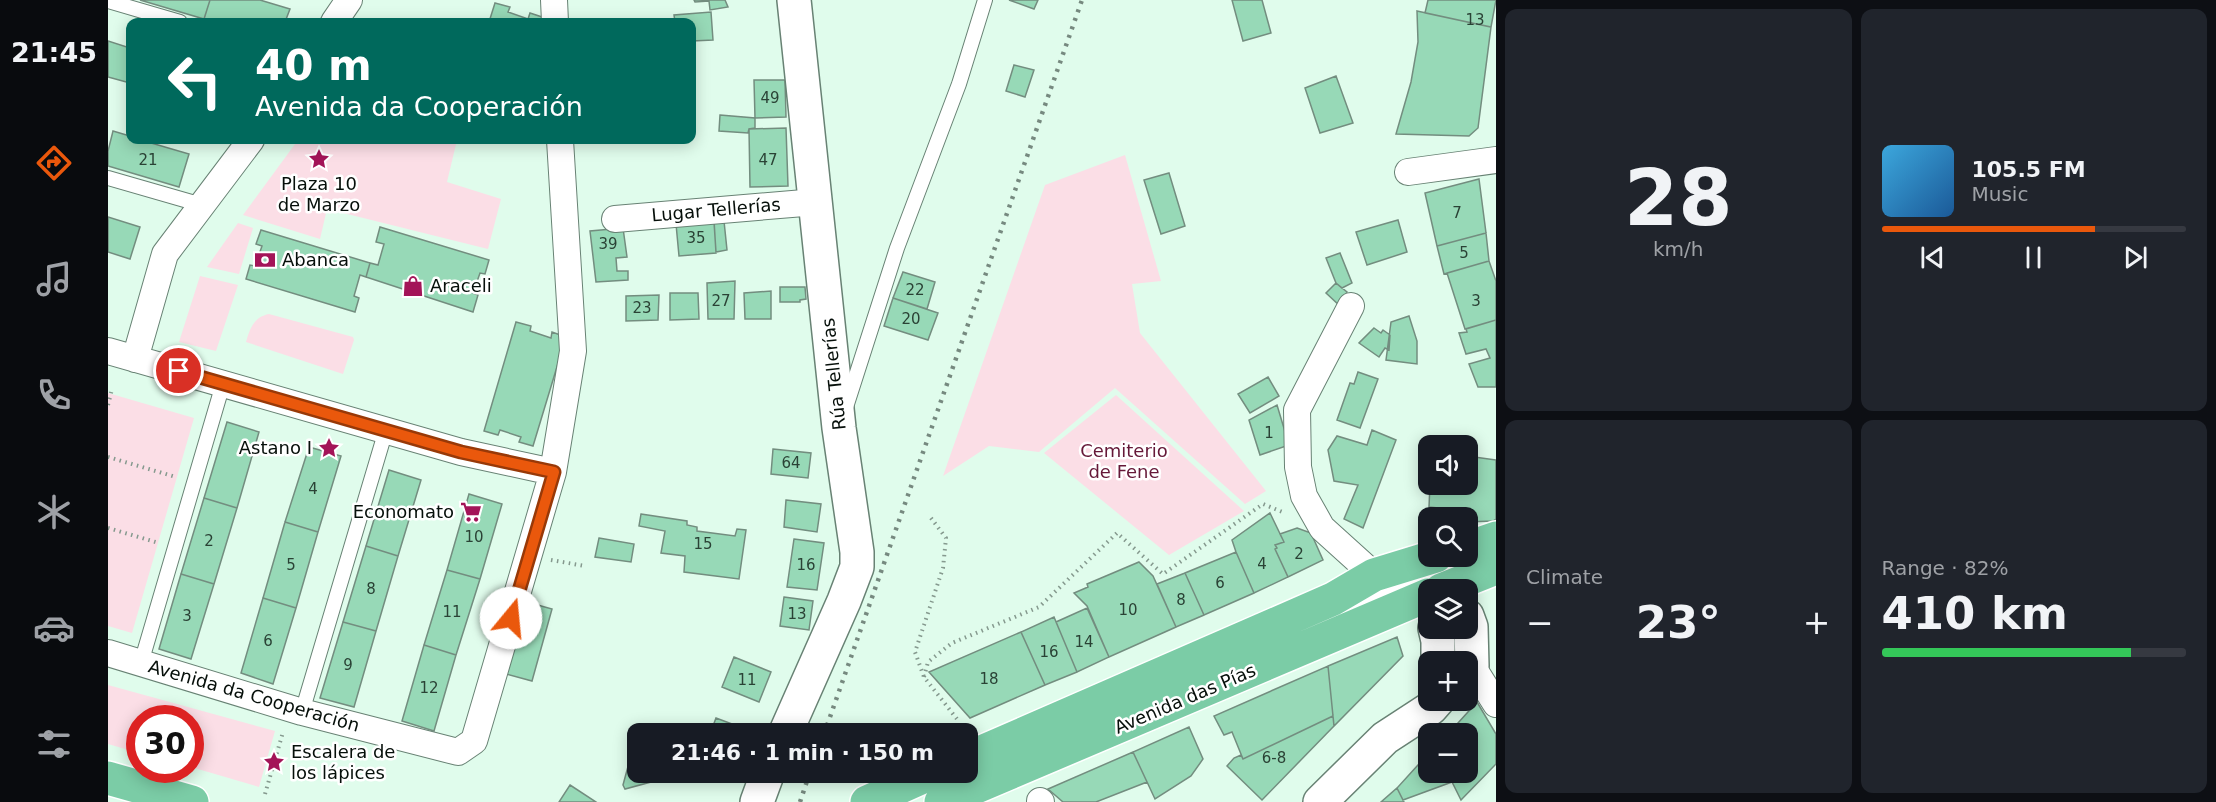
<!DOCTYPE html>
<meta charset="utf-8">
<style>
:root{--surface:#171b24;--page:#20242c;--text:#f1f3f6;--muted:#9ea1a6;--line:#363941;--accent:#ea580c}
body{margin:0;font-family:"DejaVu Sans",sans-serif;background:var(--page);color:var(--text);height:100vh;display:flex;flex-direction:column;font-size:22px;white-space:nowrap}
*{box-sizing:border-box;margin:0}
p{font-size:20px;color:var(--muted)}
.icon{flex:none;width:33px;height:33px;fill:none;stroke:currentColor;stroke-width:2;stroke-linecap:round;stroke-linejoin:round}
.map{position:relative;flex:1;overflow:hidden}
.details{display:flex;flex-direction:column;gap:9px;padding:9px;background:#0d0f14;width:720px}
.details>*{flex:none}
.top-card{position:absolute;left:18px;top:18px;width:570px;height:126px;border-radius:12px;box-shadow:0 3px 15px #0003;background:#00695c;color:#fff;overflow:hidden}
.tools{position:absolute;left:1310px;top:435px;display:grid;gap:12px}
.tools a{display:grid;place-items:center;width:60px;height:60px;border-radius:12px;background:var(--surface);box-shadow:0 3px 15px #0003;font-size:30px}
.speed{position:absolute;left:18px;top:705px;display:flex;gap:12px;font-size:30px;font-weight:700;text-align:center}
.speed>*{display:grid;place-content:center;width:78px;height:78px;border-radius:50%;background:var(--surface);box-shadow:0 3px 15px #0003;line-height:1}
.speed .limit{border:9px solid #d22;background:#fff;color:#111}
.pin{position:absolute;display:grid;place-items:center;width:51px;height:51px;color:#fff;margin:-26px;border:3px solid #fff;border-radius:50%;box-shadow:0 2px 6px #0007}
.me{position:absolute;width:66px;margin:-33px;rotate:17deg;stroke-linejoin:round;filter:drop-shadow(0 0 4px #0008)}
.turn{display:flex;align-items:center;gap:21px;height:126px;padding:0 30px;font-size:27px}
.turn .icon{width:78px;height:78px;stroke-width:2.5}
.turn b{display:block;font-size:42px;line-height:51px}
.big{font-size:45px;font-weight:600;line-height:1.1}
.details .card{flex:1;display:flex;flex-direction:column;justify-content:center;gap:9px;min-width:0;padding:0 21px;border-radius:12px;background:var(--page)}
.details .dial{align-items:center;gap:0}
.dial b{font-size:78px;line-height:1}
.song{display:flex;align-items:center;gap:18px}
.cover{width:72px;height:72px;border-radius:9px;background:linear-gradient(135deg,hsl(200 70% 55%),hsl(210 70% 35%))}
.played{height:6px;border-radius:3px;background:linear-gradient(90deg,var(--accent) 70%,var(--line) 70%)}
.keys{display:flex;justify-content:space-around;direction:ltr}
.heat{display:flex;justify-content:space-between;align-items:center;font-size:33px;direction:ltr}
.charge{height:9px;border-radius:4px;background:linear-gradient(90deg,#34c759 82%,var(--line) 0)}
.details .tiles{flex:1;display:grid;gap:9px;grid-template-columns:repeat(2,1fr)}
.trip{position:absolute;left:519px;top:723px;width:351px;height:60px;border-radius:12px;background:var(--surface);box-shadow:0 3px 15px #0003;font-weight:600;line-height:60px;text-align:center}
main{display:flex;flex:1;min-height:0}
.tab-bar{display:flex;flex-direction:column;width:108px;justify-content:space-around;align-items:center;background:#090b0e;color:var(--muted)}
.tab-bar .icon{width:42px;height:42px}
.tab-bar .selected{color:var(--accent)}
.tab-bar b{font-size:27px;color:var(--text)}
.map>svg:first-child{display:block}
</style>
<main>
<nav class="tab-bar">
<b>21:45</b>
<svg class="icon selected" aria-label="directions" viewBox="0 0 24 24"><path d="M12 3l9 9-9 9-9-9zM9 14v-3h6M13 9l2 2-2 2"/></svg>
<svg class="icon" aria-label="music" viewBox="0 0 24 24"><path d="M9 18V5l10-2v13"/><circle cx="6" cy="18" r="3"/><circle cx="16" cy="16" r="3"/></svg>
<svg class="icon" aria-label="phone" viewBox="0 0 24 24"><path d="M5 4h4l2 5-3 2q2 4 5 5l2-3 5 2v4C11 20 4 13 5 4z"/></svg>
<svg class="icon" aria-label="climate" viewBox="0 0 24 24"><path d="M12 3v18M4 7l16 10M4 17L20 7"/></svg>
<svg class="icon" aria-label="car" viewBox="0 0 24 24"><path d="M5 17H2v-5l4-1 3-4h7l3 4 3 1v5h-3M9 17h6M6 11h13"/><circle cx="7" cy="17" r="2"/><circle cx="17" cy="17" r="2"/></svg>
<svg class="icon" aria-label="filters" viewBox="0 0 24 24"><path d="M4 7h16M4 17h16"/><circle cx="9" cy="7" r="2"/><circle cx="15" cy="17" r="2"/></svg>
</nav>
<div class="map">
<svg width="1388" height="802" viewBox="0 0 1388 802">
<rect width="100%" height="100%" fill="#e0fcec"/>
<path fill="#fbdee6" d="M190 140H349L339 182 393 199 380 249 219 209 212 239 135 215Z
M1017 155 1053 281 1024 284 1032 333 1158 491 1137 504 1007 388 931 452 881 446 835 476 937 185Z
M130 223 145 228 131 274 99 267Z
M92 276 130 285 108 351 71 342Z
M161 314 245 337 246 340 235 374 138 342C142 328 146 317 161 314Z
M0 393 86 418 24 633 0 626Z
M1008 395 1136 511 1061 555 936 453Z
M0 685 167 731 151 787 83 767 82 718H32L31 753 0 744Z"/>
<path fill="#97d9b7" stroke="#738d7f" stroke-width="1.5" d="M32 0H102L96 19Z
M102 0H152L182 9 177 22H107L96 19Z
M586 0H617L620 7 602 10 601 1 587 2Z
M901 0H930L926 9Z
M1124 0H1154L1163 33 1135 41Z
M1320 0H1388L1383 27 1317 13Z
M387 3 402 7 400 12 420 19 422 13 437 18 435 22H381Z
M1309 11 1383 27 1370 128 1361 136 1288 134 1303 82 1310 42Z
M603 12 605 40 584 41V22H567L566 15Z
M0 41 22 48V83L0 77Z
M906 65 926 70 917 97 898 91Z
M1228 76 1245 123 1212 133 1197 88Z
M646 80H677L678 117 647 118Z
M612 115 647 118V128L641 129 640 133 611 131Z
M678 128 680 186 642 187 641 129Z
M5 131 22 136V140H33L81 154 71 187 0 166V151Z
M1061 173 1077 226 1053 234 1036 180Z
M1371 179 1378 233 1329 246 1317 193Z
M0 217 32 227 22 259 0 252Z
M606 220 608 253 571 256 568 224Z
M1290 220 1299 252 1259 265 1248 232Z
M616 221 619 250 608 252 606 222Z
M272 227 381 260 377 274 372 273 365 293 370 295 365 312 258 277 262 263 270 265 276 244 268 242Z
M515 228 519 257 508 258 509 271H520V280L488 282 482 231Z
M153 230 262 263 258 277 252 275 246 296 251 298 247 312 138 279 142 265 147 266 154 246 148 244Z
M1378 233 1381 261 1336 274 1329 246Z
M1232 253 1244 283 1234 288 1228 283 1218 258Z
M1381 261 1388 281V320L1357 329 1339 273Z
M795 272 827 282 819 309 785 298Z
M627 281 626 319H600L599 283Z
M1228 283 1239 292 1232 306 1218 293Z
M672 287H697L698 299 692 300V302H672Z
M663 291V319H637L636 293Z
M562 293H590L591 319 562 320Z
M551 295 550 320 518 321V296Z
M785 298 830 313 820 340 776 326Z
M1301 316 1309 341V364L1278 360 1283 322Z
M1388 320V387H1370L1361 364 1382 358 1378 349 1358 354 1351 333 1359 332 1358 329Z
M408 322 423 326 422 331 443 338 444 332 458 337 425 446 411 442 413 437 392 430 390 435 376 431Z
M1266 328 1273 333 1275 330 1282 335 1281 350 1277 348 1271 357 1251 343Z
M1250 372 1270 379 1252 428 1229 420 1242 383 1246 384Z
M1160 377 1171 396 1142 413 1130 394Z
M1169 405 1181 445 1152 455 1141 420Z
M119 422 151 432 129 508 96 498Z
M1264 430 1288 440 1255 528 1236 519 1250 485 1226 481 1220 450 1229 436 1259 445Z
M201 447 233 456 210 532 177 522Z
M665 449 703 453 700 478 663 474Z
M1359 456 1388 460V519L1385 521 1359 522V518H1330V508L1321 507 1322 484H1359Z
M281 470 313 480 290 556 258 546Z
M361 494 394 504 372 579 339 570Z
M96 498 129 508 106 584 73 574Z
M678 500 713 504 709 532 676 527Z
M1162 513 1176 542 1167 545 1169 548 1167 549 1180 577 1146 593 1128 552 1124 540Z
M533 514 579 521V525L589 527V531L627 536 629 529 638 530 631 579 576 572 577 556 553 553 557 531 531 526Z
M177 522 210 532 188 608 155 598Z
M1189 528 1203 533 1215 560 1180 577 1167 549 1169 548 1167 545 1176 542 1172 534Z
M491 538 526 544 523 562 487 557Z
M686 539 716 543 709 590 679 587Z
M258 546 290 556 268 631 235 622Z
M1128 552 1146 593 1096 615 1077 573Z
M1031 562 1045 576 1068 627 1001 657 979 606 966 593 980 587 979 584Z
M339 570 372 579 348 655 316 645Z
M1077 573 1096 615 1068 627 1049 584Z
M73 574 106 584 83 659 51 649Z
M676 597 705 601 701 630 672 626Z
M155 598 188 608 165 684 133 673Z
M419 602 444 609 424 681 398 674Z
M979 608 1001 657 969 672 948 622Z
M946 617 969 672 937 685 913 632Z
M235 622 268 631 246 707 212 698Z
M913 632 937 685 862 718 821 672Z
M1289 637 1295 656 1226 726 1220 666Z
M316 645 348 655 326 731 294 721Z
M626 657 663 672 651 702 614 687Z
M1220 666 1225 716 1135 759 1124 732 1116 735 1106 716Z
M1369 702 1388 734V764L1353 800 1344 782 1295 800 1289 788 1320 754V772H1359V734H1340Z
M1225 716 1226 726 1154 800 1119 766 1126 758 1133 755 1135 759Z
M608 718 640 730 639 734H602Z
M1081 727 1095 759 1083 776 1047 799 1025 752Z
M530 747V772H580L517 789 515 785 525 748Z
M1025 752 1039 782 988 802H955L940 789Z
M462 785 488 802H451Z
M1289 788 1296 802H1273Z"/>
<g fill="none" stroke-linecap="round" stroke-linejoin="round">
<defs>
<path id="service" d="M0 1 72 22
M0 178 94 205
M738 407 789 248 851 84 877 0
M33 663 115 384
M194 712 278 430"/>
<path id="minor" d="M446 0 447 22
M226 22 241 0
M1300 172 1388 160
M507 219 708 202
M1243 306 1189 410 1190 467 1196 496 1214 528 1266 575
M0 351 353 452 445 472
M27 359 57 254 143 140
M0 653 194 712 350 752 366 741 445 472 465 351 452 140
M1364 666 1388 704
M932 801 933 802"/>
<path id="tertiary" d="M1247 594C1276 587 1307 578 1336 590
M1359 616 1363 627 1364 666
M1327 628 1330 641V662
M677 734 736 601 749 567V552L731 428 686 0
M649 802 660 772
M1212 802 1277 738 1323 708 1330 700"/>
<path id="trunk" d="M1359 548 1388 538
M1333 590 1388 568
M860 758 1225 599 1266 575 1328 556
M0 778 84 802
M759 802 826 772
M833 802 1320 595"/>
</defs>
<use href="#service" stroke="#688274" stroke-width="16"/>
<use href="#minor" stroke="#688274" stroke-width="28"/>
<use href="#tertiary" stroke="#688274" stroke-width="36"/>
<use href="#trunk" stroke="#fff" stroke-width="36"/>
<path stroke="#85998e" stroke-width="4" stroke-dasharray="1.5 4.5" stroke-linecap="butt" d="M0 405 4 389
M0 457 68 477
M823 518 838 538 835 568 807 652 816 677 849 719
M0 528 51 543
M443 560 477 566
M816 677 820 662 844 643 931 607 1009 533 1055 574 1155 504 1177 513
M157 794 175 732"/>
<use href="#service" stroke="#fff" stroke-width="14"/>
<use href="#minor" stroke="#fff" stroke-width="26"/>
<use href="#tertiary" stroke="#fff" stroke-width="33"/>
<use href="#trunk" stroke="#7bcca6" stroke-width="33"/>
<path stroke="#76897f" stroke-width="4.5" stroke-dasharray="3 6" stroke-linecap="butt" d="M716 734 974 0
M692 802 702 772"/>
</g>
<g fill="none" stroke-linecap="round" stroke-linejoin="round">
<defs>
<path id="route" d="M71 371 353 452 446 472 403 618"/>
</defs>
<use href="#route" stroke="#983908" stroke-width="15"/>
<use href="#route" stroke="#ea580c" stroke-width="10"/>
</g>
<defs>
<symbol id="sight-bare" viewBox="-9 -9 18 18"><path d="M0-6L1.8-2.2L6-1.7L2.9 1.2L3.7 5.4L0 3.3L-3.7 5.4L-2.9 1.2L-6-1.7L-1.8-2.2Z" fill="#a31458" stroke="#fff" stroke-width="2.5" paint-order="stroke"/></symbol>
<symbol id="bank-bare" viewBox="-9 -9 18 18"><path d="M-6-4H6V4H-6ZM0-2.3a2.3 2.3 0 1 0 0 4.6a2.3 2.3 0 1 0 0-4.6Z" fill="#a31458" stroke="#fff" stroke-width="2.5" paint-order="stroke"/></symbol>
<symbol id="shop-bare" viewBox="-9 -9 18 18"><path d="M-5-2.5h2.3a2.7 3.5 0 0 1 5.4 0H5L5.5 6h-11ZM-1.5-2.5h3a1.5 2.3 0 0 0-3 0Z" fill="#a31458" stroke="#fff" stroke-width="2.5" paint-order="stroke"/></symbol>
<symbol id="supermarket-bare" viewBox="-9 -9 18 18"><path d="M-6-5.5h2.5l.6 2H6L4.5 2H-2.5L-4.4-4H-6ZM-1.5 3.2a1.3 1.3 0 1 0 .1 0ZM3 3.2a1.3 1.3 0 1 0 .1 0Z" fill="#a31458" stroke="#fff" stroke-width="2.5" paint-order="stroke"/></symbol>
</defs>
<g fill-rule="evenodd">
<use href="#sight-bare" x="196" y="144" width="30" height="30"/>
<use href="#bank-bare" x="142" y="245" width="30" height="30"/>
<use href="#shop-bare" x="290" y="271" width="30" height="30"/>
<use href="#sight-bare" x="206" y="433" width="30" height="30"/>
<use href="#supermarket-bare" x="348" y="497" width="30" height="30"/>
<use href="#sight-bare" x="151" y="747" width="30" height="30"/>
</g>
<g text-anchor="middle" stroke-width="5" stroke-linejoin="round" paint-order="stroke">
<g font-size="15" fill="#2a4235">
<text x="1367" y="25">13</text>
<text x="662" y="103">49</text>
<text x="40" y="165">21</text>
<text x="660" y="165">47</text>
<text x="1349" y="218">7</text>
<text x="588" y="243">35</text>
<text x="500" y="249">39</text>
<text x="1356" y="258">5</text>
<text x="807" y="295">22</text>
<text x="613" y="306">27</text>
<text x="1368" y="306">3</text>
<text x="534" y="313">23</text>
<text x="803" y="324">20</text>
<text x="1161" y="438">1</text>
<text x="683" y="468">64</text>
<text x="205" y="494">4</text>
<text x="366" y="542">10</text>
<text x="101" y="546">2</text>
<text x="595" y="549">15</text>
<text x="1191" y="559">2</text>
<text x="1154" y="569">4</text>
<text x="183" y="570">5</text>
<text x="698" y="570">16</text>
<text x="1112" y="588">6</text>
<text x="263" y="594">8</text>
<text x="1073" y="605">8</text>
<text x="1020" y="615">10</text>
<text x="344" y="617">11</text>
<text x="689" y="619">13</text>
<text x="79" y="621">3</text>
<text x="160" y="646">6</text>
<text x="976" y="647">14</text>
<text x="941" y="657">16</text>
<text x="240" y="670">9</text>
<text x="881" y="684">18</text>
<text x="639" y="685">11</text>
<text x="321" y="693">12</text>
<text x="1166" y="763">6-8</text>
</g>
<g font-size="18" fill="#060f0a" stroke="#fff" text-anchor="start">
<text x="211" y="190" text-anchor="middle">Plaza 10<tspan x="211" dy="21">de Marzo</tspan></text>
<text x="174" y="266">Abanca</text>
<text x="322" y="292">Araceli</text>
<text x="204" y="454" text-anchor="end">Astano I</text>
<text x="346" y="518" text-anchor="end">Economato</text>
<text x="183" y="758">Escalera de<tspan x="183" dy="21">los lápices</tspan></text>
</g>
<g font-size="18" fill="#060f0a" stroke="#fff">
<text transform="translate(608 210) rotate(-5)" y="6">Lugar Tellerías</text>
<text transform="translate(726 374) rotate(-96)" y="6">Rúa Tellerías</text>
<text transform="translate(146 696) rotate(16)" y="6">Avenida da Cooperación</text>
<text transform="translate(1077 699) rotate(-23)" y="6">Avenida das Pías</text>
</g>
<g font-size="18" fill="#651838" stroke="#fff">
<text x="1016" y="457">Cemiterio<tspan x="1016" dy="21">de Fene</tspan></text>
</g>
</g>
</svg>
<div class="tools">
<a><svg class="icon" aria-label="sound" viewBox="0 0 24 24"><path d="M4 9h4l5-4v14l-5-4H4zM17 9q2 3 0 6"/></svg></a>
<a><svg class="icon" aria-label="search" viewBox="0 0 24 24"><circle cx="10" cy="10" r="6"/><path d="M15 15l6 6"/></svg></a>
<a><svg class="icon" aria-label="layers" viewBox="0 0 24 24"><path d="M12 4l9 5-9 5-9-5zM3 14l9 5 9-5"/></svg></a>
<a>+</a>
<a>−</a>
</div>
<div class="speed"><div class="limit">30</div></div>
<div class="pin" style="left:71px;top:371px;background:#d93025"><svg class="icon" aria-label="arrive" viewBox="0 0 24 24"><path d="M6 21V4h12l-3 4 3 4H6"/></svg></div>
<svg class="me" style="left:403px;top:618px" viewBox="-20 -20 40 40"><circle r="19" fill="#fff"/><path d="M0-13L10 11 0 6-10 11z" fill="#ea580c"/></svg>
<div class="trip">21:46 · 1 min · 150 m</div>
<div class="top-card">
<div class="turn"><svg class="icon" aria-label="left" viewBox="0 0 24 24"><path d="M17 20v-9H6M10 6l-5 5 5 5"/></svg><div><b>40 m</b>Avenida da Cooperación</div></div>
</div>
</div>
<section class="details">
<div class="tiles">
<div class="card dial"><b>28</b><p>km/h</p></div>
<div class="card">
<div class="song"><i class="cover"></i><div><b>105.5 FM</b><p>Music</p></div></div>
<div class="played"></div>
<div class="keys"><svg class="icon" aria-label="previous" viewBox="0 0 24 24"><path d="M18 5L8 12l10 7zM5 5v14"/></svg><svg class="icon" aria-label="pause" viewBox="0 0 24 24"><path d="M8 5v14M16 5v14"/></svg><svg class="icon" aria-label="next" viewBox="0 0 24 24"><path d="M6 5l10 7-10 7zM19 5v14"/></svg></div>
</div>
<div class="card"><p>Climate</p>
<div class="heat"><a>−</a><b class="big">23°</b><a>+</a></div>
</div>
<div class="card"><p>Range · 82%</p><b class="big">410 km</b><div class="charge"></div></div>
</div>
</section>
</main>
